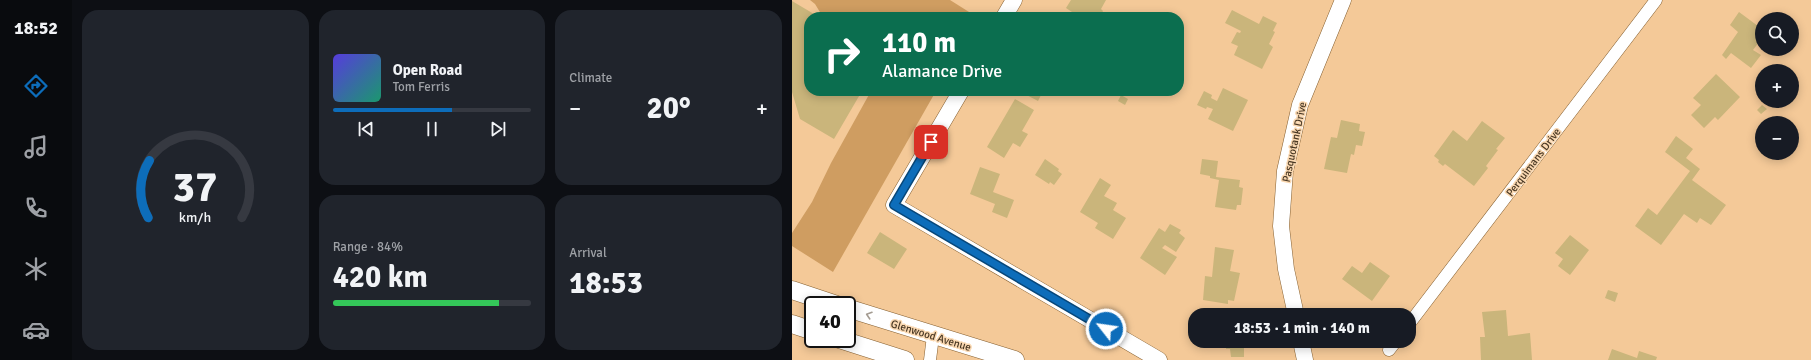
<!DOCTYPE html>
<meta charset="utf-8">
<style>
:root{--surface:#171b24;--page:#20242c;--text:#f1f3f6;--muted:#9ea1a6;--line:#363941;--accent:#0d6dba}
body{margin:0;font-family:Signika,sans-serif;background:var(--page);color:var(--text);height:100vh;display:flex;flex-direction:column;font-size:15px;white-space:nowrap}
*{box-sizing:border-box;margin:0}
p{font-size:13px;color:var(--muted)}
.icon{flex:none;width:22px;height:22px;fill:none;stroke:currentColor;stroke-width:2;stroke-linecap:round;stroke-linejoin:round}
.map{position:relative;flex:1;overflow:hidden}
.details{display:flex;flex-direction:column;gap:10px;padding:10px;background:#0d0f14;width:720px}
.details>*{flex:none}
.top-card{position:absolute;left:12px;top:12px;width:380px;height:84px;border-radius:16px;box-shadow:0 2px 10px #0003;background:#0b6e4f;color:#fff;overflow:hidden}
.tools{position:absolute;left:963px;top:12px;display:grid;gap:8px}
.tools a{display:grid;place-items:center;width:44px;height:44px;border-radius:50%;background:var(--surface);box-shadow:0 2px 10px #0003;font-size:20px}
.speed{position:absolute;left:12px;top:296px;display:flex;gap:8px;font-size:20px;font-weight:700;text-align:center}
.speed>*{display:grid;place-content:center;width:52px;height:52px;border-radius:50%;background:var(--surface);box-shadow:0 2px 10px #0003;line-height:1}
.speed .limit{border:2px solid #111;border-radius:6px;background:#fff;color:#111}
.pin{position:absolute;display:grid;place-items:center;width:34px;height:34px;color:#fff;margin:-17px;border-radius:8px;box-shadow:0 2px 6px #0006}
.me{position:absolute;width:44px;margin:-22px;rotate:300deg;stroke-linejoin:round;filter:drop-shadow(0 0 3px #0008)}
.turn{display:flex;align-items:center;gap:14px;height:84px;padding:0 12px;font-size:18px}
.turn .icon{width:52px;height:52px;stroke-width:2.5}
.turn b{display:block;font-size:28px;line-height:34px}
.big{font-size:30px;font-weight:700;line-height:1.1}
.details .widget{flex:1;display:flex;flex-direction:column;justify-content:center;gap:6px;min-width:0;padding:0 14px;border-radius:16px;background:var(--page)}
.details .dial{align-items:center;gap:0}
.dial svg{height:104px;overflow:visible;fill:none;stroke:var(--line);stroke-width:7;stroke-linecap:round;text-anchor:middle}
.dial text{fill:var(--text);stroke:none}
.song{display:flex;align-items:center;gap:12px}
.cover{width:48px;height:48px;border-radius:6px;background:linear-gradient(135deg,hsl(250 70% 55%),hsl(160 70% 35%))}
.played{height:4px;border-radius:2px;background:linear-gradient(90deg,var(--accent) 60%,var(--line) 60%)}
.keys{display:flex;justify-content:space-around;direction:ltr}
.heat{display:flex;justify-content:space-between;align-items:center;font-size:22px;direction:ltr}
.charge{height:6px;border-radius:3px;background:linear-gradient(90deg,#34c759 84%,var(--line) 0)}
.details .tiles{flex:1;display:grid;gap:10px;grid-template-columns:repeat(3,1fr)}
.widget:first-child{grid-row:span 2}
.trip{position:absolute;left:396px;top:308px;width:228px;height:40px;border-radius:16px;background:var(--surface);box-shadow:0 2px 10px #0003;font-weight:700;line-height:40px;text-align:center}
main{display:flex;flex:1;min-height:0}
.menu{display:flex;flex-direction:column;width:72px;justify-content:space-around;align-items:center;background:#090b0e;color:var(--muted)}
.menu .icon{width:28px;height:28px}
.menu .on{color:var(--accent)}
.menu b{font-size:18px;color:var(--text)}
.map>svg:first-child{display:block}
</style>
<main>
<nav class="menu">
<b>18:52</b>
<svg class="icon on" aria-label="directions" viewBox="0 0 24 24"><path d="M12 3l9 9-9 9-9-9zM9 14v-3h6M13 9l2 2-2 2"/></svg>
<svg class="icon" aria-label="music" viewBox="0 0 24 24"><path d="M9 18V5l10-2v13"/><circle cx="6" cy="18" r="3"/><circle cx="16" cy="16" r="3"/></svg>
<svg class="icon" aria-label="phone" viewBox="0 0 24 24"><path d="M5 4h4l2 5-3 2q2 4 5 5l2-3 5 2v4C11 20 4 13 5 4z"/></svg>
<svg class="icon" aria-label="climate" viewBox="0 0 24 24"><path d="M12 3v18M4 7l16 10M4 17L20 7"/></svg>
<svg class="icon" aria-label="car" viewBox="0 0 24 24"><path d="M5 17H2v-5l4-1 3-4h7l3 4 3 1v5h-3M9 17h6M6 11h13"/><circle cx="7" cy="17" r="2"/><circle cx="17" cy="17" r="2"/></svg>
</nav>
<section class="details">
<div class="tiles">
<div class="widget dial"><svg viewBox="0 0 100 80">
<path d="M14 69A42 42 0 1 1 86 69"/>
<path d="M14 69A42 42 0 0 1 15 25" stroke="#0d6dba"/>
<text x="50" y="56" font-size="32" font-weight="700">37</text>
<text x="50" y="72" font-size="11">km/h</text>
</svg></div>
<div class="widget">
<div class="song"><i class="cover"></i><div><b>Open Road</b><p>Tom Ferris</p></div></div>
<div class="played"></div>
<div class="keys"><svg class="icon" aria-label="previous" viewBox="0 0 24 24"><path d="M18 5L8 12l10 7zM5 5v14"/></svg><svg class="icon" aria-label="pause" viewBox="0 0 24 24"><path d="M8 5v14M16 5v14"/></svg><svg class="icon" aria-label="next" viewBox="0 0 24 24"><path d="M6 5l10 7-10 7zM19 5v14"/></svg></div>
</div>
<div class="widget"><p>Climate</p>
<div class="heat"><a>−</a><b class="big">20°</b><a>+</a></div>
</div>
<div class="widget"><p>Range · 84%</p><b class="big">420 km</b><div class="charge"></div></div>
<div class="widget"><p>Arrival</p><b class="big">18:53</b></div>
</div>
</section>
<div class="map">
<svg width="1019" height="360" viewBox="0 0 1019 360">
<rect width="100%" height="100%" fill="#f4c998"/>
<path fill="#cf9d61" d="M18 0H158L185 17H31L23 4Z
M79 91H144L41 272 0 246V233L20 202 39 163Z"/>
<path fill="#cab57b" d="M279 0H314L309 9 311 11 308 17H277L280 12 274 8Z
M0 1 27 17H17V91H70L42 139 8 119 0 92Z
M440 10 467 24 471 16 485 23 481 31 483 32 477 44 481 47 470 69 442 55 446 46 439 43 445 32 448 33 449 31 433 23Z
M947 12 970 29V38L961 50 969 55 959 68 939 53 934 59 930 55 946 32 938 25Z
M924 74 948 97 926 120 923 117 912 128 899 115 909 105 901 98Z
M431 88 456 100 441 131 416 119 421 109 415 107 414 109 405 105 412 91 420 95 419 98 425 101Z
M227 91H251L246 101Z
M329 95 336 99 333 105 326 101Z
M223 99 242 110 230 131 236 134 228 147 221 143 212 158 195 147Z
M970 105 975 109 969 114 965 110Z
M549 120 568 124 567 131 573 132 570 146 564 145 562 155 559 154 555 173 532 169 539 137 545 138Z
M690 121 713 138 704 149 706 150 694 166 696 168 682 186 653 164 651 166 646 162 647 160 642 156 661 130 675 141Z
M884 136 901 149 894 158 908 169 900 180 934 205 919 225 908 218 905 223 892 214 869 245 843 226 856 208 865 215 898 171 873 152Z
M253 159 267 169 266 171 270 174 262 185 258 182 257 184 243 175Z
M410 159 426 161 424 177 448 180 447 187 451 188 449 205H445L444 210 423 207 427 180 418 178V176L408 174Z
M188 167 208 174 201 192 222 200 215 218 200 212 203 204 178 194Z
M308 178 319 185 312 196 325 203 321 210 334 218 321 239 303 228 306 223 288 212Z
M378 224 389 230 387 233 393 238 384 252 373 245 370 248 385 257 373 275 348 258 367 228 373 232Z
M88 232 115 249 102 269 75 253Z
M778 235 797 250 778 275 766 266 771 259 763 253Z
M423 247 442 250 438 271 448 273 442 301 436 300V304L411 300 413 276 420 277Z
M578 262 598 276 580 301 550 279 560 266 570 273Z
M816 290 826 293 823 302 813 298Z
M714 310 716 336 738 333 740 360H689L688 337H693L690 312Z
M434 341H456L457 348H452V357H439L438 349H434Z
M820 349 845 358 847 351 865 357 864 360H816Z"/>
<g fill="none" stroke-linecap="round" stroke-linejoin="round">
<defs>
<path id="street" d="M617 324 864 0
M597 350 604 341
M138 360 141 336"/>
<path id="secondary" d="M212 17 222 0
M169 91 102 205 367 360
M504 315 494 269 489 226 493 171 508 105 551 0
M509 341 513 360"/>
<path id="primary" d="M0 290 45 305
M55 308 223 360
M0 324 21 331
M47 339 113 360"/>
</defs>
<use href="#street" stroke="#866031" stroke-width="13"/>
<use href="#secondary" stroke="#866031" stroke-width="17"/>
<use href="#primary" stroke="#866031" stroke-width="19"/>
<use href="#street" stroke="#fff" stroke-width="12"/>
<use href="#secondary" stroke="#fff" stroke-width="16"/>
<use href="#primary" stroke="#fff" stroke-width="18"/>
</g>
<defs><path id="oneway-chevron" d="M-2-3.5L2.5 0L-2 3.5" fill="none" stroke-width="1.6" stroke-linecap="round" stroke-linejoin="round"/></defs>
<use stroke="#a49c92" href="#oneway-chevron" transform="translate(77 315) rotate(-162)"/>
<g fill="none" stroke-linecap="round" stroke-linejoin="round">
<defs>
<path id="route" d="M139 142 102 205 314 329"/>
</defs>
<use href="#route" stroke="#084779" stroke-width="10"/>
<use href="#route" stroke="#0d6dba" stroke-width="7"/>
</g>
<g text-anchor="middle" stroke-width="3" stroke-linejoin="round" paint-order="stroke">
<g font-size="11" fill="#493824" stroke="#fad8b1">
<text transform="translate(502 142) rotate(-78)" y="4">Pasquotank Drive</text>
<text transform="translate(741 162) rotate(-53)" y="4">Perquimans Drive</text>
<text transform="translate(139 335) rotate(17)" y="4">Glenwood Avenue</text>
</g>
</g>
</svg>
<div class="tools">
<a><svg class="icon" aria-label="search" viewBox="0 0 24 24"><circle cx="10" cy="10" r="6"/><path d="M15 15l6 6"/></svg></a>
<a>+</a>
<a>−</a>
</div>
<div class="speed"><div class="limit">40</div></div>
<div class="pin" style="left:139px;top:142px;background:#d93025"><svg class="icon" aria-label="arrive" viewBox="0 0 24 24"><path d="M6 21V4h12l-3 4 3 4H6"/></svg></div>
<svg class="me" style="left:314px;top:329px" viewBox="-20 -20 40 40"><circle r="17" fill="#0d6dba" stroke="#fff" stroke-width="3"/><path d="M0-11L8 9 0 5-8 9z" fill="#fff"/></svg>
<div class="trip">18:53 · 1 min · 140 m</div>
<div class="top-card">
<div class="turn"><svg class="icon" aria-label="right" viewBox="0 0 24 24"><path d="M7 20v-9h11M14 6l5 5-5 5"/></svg><div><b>110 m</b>Alamance Drive</div></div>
</div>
</div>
</main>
